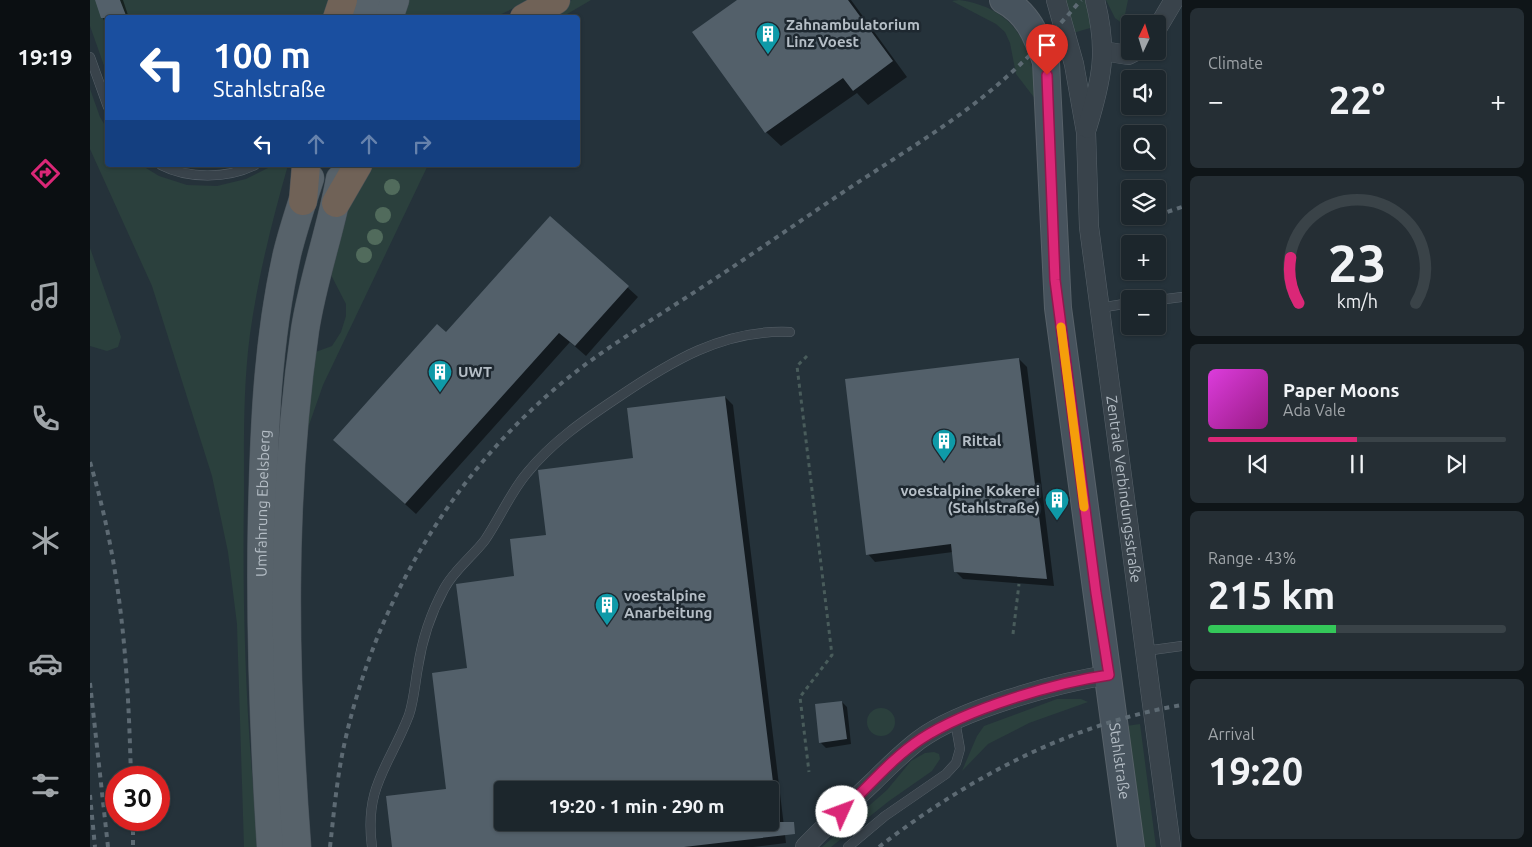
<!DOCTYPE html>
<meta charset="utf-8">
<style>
:root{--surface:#1c262c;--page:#252e34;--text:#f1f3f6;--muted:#a0a5a9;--line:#3a4348;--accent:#db2777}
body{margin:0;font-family:Ubuntu,sans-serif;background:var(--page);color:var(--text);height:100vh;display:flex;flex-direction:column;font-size:19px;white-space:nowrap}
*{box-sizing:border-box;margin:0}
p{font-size:16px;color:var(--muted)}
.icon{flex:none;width:28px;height:28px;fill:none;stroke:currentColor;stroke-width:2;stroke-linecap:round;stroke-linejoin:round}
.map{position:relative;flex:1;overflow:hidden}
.sheet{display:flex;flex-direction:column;gap:8px;padding:8px;background:#0f1518;width:350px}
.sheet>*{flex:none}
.guide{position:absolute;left:15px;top:15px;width:475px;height:152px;border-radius:5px;box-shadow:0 1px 4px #0004,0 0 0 1px var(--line);background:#1a4fa0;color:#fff;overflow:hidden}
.needle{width:32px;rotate:4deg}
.tools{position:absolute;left:1031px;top:15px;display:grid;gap:10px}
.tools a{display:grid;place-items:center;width:45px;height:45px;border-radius:5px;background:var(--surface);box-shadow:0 1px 4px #0004,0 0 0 1px var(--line);font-size:25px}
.speed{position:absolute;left:15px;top:766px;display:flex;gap:10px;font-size:25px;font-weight:700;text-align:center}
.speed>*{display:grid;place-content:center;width:65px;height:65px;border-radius:50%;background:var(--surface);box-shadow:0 1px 4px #0004,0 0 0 1px var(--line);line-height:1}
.speed .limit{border:8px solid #d22;background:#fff;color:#111}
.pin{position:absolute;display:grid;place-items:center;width:42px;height:42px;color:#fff;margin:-51px -21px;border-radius:50% 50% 50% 0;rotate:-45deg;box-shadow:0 0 5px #0007}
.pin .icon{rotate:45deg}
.me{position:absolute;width:55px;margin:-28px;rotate:47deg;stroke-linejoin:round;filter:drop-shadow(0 0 4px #0008)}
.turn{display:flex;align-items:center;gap:18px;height:105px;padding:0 25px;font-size:22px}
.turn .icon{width:65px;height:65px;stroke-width:2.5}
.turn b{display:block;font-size:35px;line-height:42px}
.lanes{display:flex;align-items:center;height:48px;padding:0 25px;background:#0003;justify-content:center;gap:25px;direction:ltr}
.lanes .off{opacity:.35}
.big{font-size:38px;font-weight:600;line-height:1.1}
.sheet .tile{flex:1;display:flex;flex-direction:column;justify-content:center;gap:8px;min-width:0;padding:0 18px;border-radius:8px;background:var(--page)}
.sheet .dial{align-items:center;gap:0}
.dial svg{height:130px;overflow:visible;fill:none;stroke:var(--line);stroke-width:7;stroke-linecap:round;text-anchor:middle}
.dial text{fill:var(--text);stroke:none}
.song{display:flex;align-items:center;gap:15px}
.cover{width:60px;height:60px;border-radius:8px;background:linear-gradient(135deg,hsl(300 70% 55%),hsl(310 70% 35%))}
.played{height:5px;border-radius:2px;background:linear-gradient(90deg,var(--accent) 50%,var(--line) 50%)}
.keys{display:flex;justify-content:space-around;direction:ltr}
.heat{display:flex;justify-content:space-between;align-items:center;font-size:28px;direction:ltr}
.charge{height:8px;border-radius:4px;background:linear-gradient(90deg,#34c759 43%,var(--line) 0)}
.trip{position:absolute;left:404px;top:781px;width:285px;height:50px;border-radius:5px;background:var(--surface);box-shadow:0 1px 4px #0004,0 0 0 1px var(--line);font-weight:600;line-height:50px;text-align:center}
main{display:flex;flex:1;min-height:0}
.tab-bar{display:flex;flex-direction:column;width:90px;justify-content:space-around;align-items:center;background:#0b0f12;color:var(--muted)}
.tab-bar .icon{width:35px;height:35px}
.tab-bar .current{color:var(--accent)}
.tab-bar b{font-size:22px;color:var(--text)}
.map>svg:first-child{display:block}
</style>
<main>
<nav class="tab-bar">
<b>19:19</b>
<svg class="icon current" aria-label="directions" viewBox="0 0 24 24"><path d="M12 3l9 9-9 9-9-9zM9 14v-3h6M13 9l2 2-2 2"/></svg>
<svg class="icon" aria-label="music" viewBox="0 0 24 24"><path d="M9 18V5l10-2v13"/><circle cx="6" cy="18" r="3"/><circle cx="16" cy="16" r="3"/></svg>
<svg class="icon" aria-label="phone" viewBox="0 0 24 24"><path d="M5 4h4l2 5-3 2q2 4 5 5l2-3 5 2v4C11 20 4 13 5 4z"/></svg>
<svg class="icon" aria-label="climate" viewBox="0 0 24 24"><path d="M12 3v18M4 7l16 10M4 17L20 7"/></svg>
<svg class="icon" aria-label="car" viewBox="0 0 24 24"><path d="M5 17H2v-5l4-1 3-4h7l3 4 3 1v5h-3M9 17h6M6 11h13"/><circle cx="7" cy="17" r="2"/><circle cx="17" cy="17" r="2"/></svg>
<svg class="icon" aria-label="filters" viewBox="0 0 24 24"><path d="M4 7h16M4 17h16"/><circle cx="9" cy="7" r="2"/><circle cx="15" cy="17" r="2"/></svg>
</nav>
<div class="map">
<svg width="1092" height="847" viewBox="0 0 1092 847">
<rect width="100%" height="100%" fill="#25323a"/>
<path fill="#2b403d" d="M0 0H243L237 17 18 18 17 74 0 26Z
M316 0H441L405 17 309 18Z
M482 0H501L472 17 450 18Z
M869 0C926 8 944 47 946 100L926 74 920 43 915 32 906 24 862 1Z
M973 0H1000L1007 26 983 33Z
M1016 0H1038L1033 24 1025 18Z
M0 89 10 117 17 129 18 165H51L69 176 97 185 127 186 156 179 184 165H198C182 221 168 277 160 334 153 387 154 440 154 493 152 610 156 730 169 847H154L147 624 138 552 122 476 62 286 0 149Z
M279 165H338L233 385 219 425 211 471 223 353 242 346 251 332 256 316V304L239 271C249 235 259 197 279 165Z
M0 248 31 337 28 347 17 351 0 346Z
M967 699H991L998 702 939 723 898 744 872 771 887 736 894 726Z
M777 722a14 14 0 1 1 28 0a14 14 0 1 1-28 0Z
M1050 724 1066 847H1052L1036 726Z
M844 752 849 754 850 759 842 771 799 801 741 847H732L797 790 821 761 835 753Z"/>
<path fill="#0007" fill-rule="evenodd" d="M6 0H33L39 18H18V31Z
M650 0H761L817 77 778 105 767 93 691 146 676 132Z
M460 217 548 297 496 356 480 342 326 514 255 450Z
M929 359 937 367 964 586 873 579 865 571 863 552 785 562 778 554Z
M635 397 643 405 696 843 663 847H303L357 790 378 669 426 577 457 536 544 460ZM412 790H680V822H412Z
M752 702 757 707 761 744 736 748 731 743Z"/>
<path fill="#53606a" d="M5 0H30L37 18H11Z
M647 0H758L803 61 763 91 753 78 675 133 602 32Z
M460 216 539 286 485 346 469 333 315 504 243 440 347 324 356 332Z
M929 358 957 579 864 572 861 544 776 555 755 379Z
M635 396 684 790H412V822H704L705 834 594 847H302L296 796 356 789 342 673 377 668 366 584 424 576 420 539 456 535 448 470 543 458 537 408Z
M752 701 757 739 729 743 725 704Z"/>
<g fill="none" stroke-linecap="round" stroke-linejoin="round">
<defs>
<path id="lane" d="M0 57 18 107
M71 165C98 179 137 179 165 165
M1068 300 1092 297
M1009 308 1040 303
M1055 651 1092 646
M282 847C274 786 299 767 319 715 324 700 325 683 328 667 332 640 341 613 354 589 364 570 382 557 395 540 410 518 420 493 437 473 462 442 494 420 527 398 580 362 633 329 700 332
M758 847 795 816 856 774 866 763 870 749 865 721"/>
<g id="street">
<path id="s1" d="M966 0 984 64 996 132 999 227 1081 847"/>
<path d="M1068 27 1084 0"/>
<path d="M1013 51 1038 55 1046 51"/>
<path d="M997 128C1012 79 1018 51 1005 0"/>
<path d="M715 847C737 824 761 803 784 781 798 767 813 752 829 740 869 710 969 682 1019 675"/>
</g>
<g id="secondary">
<path id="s2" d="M913 0C938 13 947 36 956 62L968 308 1041 847"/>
</g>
<g id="primary">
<path d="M274 18 280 0"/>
<path d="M299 18 305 0"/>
<path id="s3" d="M181 847C174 739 170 630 172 522 174 432 177 343 197 254 203 229 212 203 220 178"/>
<path d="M207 847C194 675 190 501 215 330 223 278 241 230 250 179"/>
</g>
<path id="highway" d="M247 18 253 0
M434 18 466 0
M213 201 216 165
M246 203 268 165"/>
</defs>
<use href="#lane" stroke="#576169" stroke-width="10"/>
<use href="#street" stroke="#576169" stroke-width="20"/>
<use href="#secondary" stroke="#576169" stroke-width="28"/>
<use href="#primary" stroke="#454f57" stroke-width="29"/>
<use href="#highway" stroke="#444e56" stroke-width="29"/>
<path stroke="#495c5b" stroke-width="3" stroke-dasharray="4 4" stroke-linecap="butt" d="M717 356 707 366 742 655 710 697 719 772
M923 634 929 584"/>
<use href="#lane" stroke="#39434b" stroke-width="9"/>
<use href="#street" stroke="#39434b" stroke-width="19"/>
<use href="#secondary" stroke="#47535d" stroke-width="26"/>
<use href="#primary" stroke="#57626a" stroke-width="28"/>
<use href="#highway" stroke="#706257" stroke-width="28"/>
<path stroke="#5d6a73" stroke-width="4" stroke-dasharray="5 5" stroke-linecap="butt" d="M1068 215 1092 207
M1048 220 1062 216
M0 462C32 570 38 666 41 778
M0 683 18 847
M0 795 5 847
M43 820V847
M240 847C244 812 247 776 255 741 284 612 352 491 450 402 495 360 548 329 600 295 656 259 711 220 767 183 805 158 844 134 880 107 921 76 958 39 991 0
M789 847C878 778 980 724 1092 705"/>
</g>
<g fill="#516b5c">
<circle cx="302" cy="187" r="8"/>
<circle cx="293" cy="215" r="8"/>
<circle cx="285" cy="237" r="8"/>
<circle cx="274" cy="255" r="8"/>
</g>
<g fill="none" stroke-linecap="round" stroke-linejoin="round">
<defs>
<path id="route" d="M752 812C777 788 802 758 831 739 877 709 964 683 1019 675L1006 593 965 280 957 75"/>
</defs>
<use href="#route" stroke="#8e194d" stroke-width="12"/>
<use href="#route" stroke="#db2777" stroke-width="9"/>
<path stroke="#f59e0b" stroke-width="9" d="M971 327 994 507"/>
</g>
<defs>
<symbol id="building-pin" viewBox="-11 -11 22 30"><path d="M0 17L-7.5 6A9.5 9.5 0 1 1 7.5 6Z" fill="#0f9aa8" stroke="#1e2830"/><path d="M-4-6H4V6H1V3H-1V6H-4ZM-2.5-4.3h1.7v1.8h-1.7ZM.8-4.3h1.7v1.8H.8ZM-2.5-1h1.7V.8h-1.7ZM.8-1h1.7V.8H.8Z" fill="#fff"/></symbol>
</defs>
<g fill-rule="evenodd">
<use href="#building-pin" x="664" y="20" width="28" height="38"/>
<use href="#building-pin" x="336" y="358" width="28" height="38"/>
<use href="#building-pin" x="840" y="427" width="28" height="38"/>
<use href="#building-pin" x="953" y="486" width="28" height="38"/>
<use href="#building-pin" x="503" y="591" width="28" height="38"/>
</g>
<g text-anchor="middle" stroke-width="5" stroke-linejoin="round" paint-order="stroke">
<g font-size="15" font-weight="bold" fill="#b5bec6" stroke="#1e2830" text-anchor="start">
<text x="696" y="30">Zahnambulatorium<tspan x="696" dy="17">Linz Voest</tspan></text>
<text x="368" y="377">UWT</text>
<text x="872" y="446">Rittal</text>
<text x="950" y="496" text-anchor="end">voestalpine Kokerei<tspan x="950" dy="17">(Stahlstraße)</tspan></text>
<text x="534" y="601">voestalpine<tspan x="534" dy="17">Anarbeitung</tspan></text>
</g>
<g font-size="15" fill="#b5bec6" stroke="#1e2830">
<text dy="5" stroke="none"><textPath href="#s1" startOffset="495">Zentrale Verbindungsstraße</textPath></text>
<text dy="5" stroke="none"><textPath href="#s3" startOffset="344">Umfahrung Ebelsberg</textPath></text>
<text dy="5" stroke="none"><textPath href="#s2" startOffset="781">Stahlstraße</textPath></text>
</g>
</g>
</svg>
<div class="tools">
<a><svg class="needle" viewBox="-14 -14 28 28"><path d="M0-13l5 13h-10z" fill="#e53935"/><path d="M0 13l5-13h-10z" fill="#a0a5a9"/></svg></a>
<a><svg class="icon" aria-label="sound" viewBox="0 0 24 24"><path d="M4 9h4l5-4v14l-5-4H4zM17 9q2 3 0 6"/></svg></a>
<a><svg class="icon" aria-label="search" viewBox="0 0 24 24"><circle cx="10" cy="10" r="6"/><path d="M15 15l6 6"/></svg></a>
<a><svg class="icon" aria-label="layers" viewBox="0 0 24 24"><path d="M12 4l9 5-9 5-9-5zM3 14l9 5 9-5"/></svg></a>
<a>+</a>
<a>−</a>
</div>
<div class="speed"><div class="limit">30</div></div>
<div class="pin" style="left:957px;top:75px;background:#d93025"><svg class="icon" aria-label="arrive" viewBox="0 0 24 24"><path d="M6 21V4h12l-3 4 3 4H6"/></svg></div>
<svg class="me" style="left:752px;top:812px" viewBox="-20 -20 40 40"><circle r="19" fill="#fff"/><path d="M0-13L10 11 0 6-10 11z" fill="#db2777"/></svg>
<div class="trip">19:20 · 1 min · 290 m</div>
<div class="guide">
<div class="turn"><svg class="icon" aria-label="left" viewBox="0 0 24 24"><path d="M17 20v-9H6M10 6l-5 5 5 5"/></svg><div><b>100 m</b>Stahlstraße</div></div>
<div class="lanes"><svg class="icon" aria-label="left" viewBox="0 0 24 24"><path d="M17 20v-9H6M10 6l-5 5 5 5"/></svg><svg class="icon off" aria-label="ahead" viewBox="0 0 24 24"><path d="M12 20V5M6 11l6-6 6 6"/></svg><svg class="icon off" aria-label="ahead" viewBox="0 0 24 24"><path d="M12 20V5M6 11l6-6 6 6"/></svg><svg class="icon off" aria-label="right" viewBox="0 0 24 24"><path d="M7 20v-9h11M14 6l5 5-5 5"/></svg></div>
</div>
</div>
<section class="sheet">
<div class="tile"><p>Climate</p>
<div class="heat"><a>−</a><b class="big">22°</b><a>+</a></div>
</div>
<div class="tile dial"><svg viewBox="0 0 100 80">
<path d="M14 69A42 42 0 1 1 86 69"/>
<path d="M14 69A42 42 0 0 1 9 41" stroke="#db2777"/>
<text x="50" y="56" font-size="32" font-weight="700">23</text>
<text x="50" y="72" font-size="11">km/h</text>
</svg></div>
<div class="tile">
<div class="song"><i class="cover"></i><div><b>Paper Moons</b><p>Ada Vale</p></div></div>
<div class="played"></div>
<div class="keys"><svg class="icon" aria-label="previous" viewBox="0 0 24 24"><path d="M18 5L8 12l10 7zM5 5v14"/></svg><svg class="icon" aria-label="pause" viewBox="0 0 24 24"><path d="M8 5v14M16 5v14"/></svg><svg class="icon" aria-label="next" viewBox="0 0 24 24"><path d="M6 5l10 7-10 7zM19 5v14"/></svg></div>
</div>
<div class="tile"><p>Range · 43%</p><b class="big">215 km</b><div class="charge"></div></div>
<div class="tile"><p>Arrival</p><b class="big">19:20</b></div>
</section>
</main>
